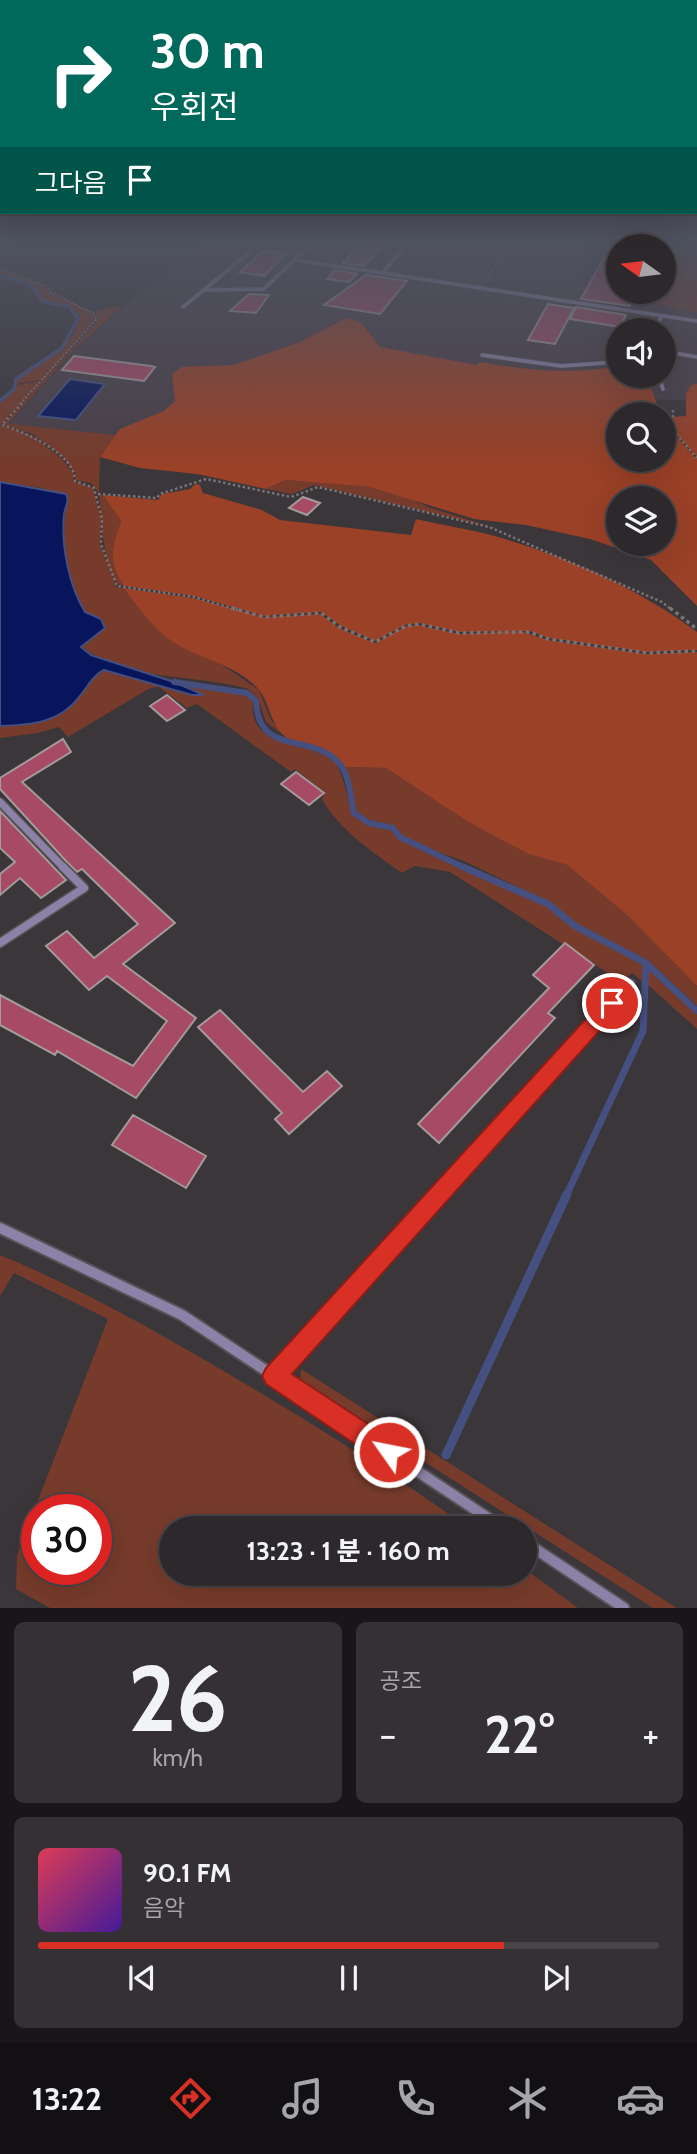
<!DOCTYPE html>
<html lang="ko">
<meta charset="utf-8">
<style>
:root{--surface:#2c282c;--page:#343034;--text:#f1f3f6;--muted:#a6a6a9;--line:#484448;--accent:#d93025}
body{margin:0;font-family:Cabin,"Noto Sans KR",sans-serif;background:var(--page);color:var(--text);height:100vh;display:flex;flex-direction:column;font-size:26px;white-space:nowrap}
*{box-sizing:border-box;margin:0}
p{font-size:23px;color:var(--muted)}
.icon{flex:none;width:38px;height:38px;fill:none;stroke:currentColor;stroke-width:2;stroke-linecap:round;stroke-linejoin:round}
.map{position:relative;height:1608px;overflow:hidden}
.details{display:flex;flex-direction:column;gap:14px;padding:14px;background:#181618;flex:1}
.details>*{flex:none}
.top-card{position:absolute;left:0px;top:0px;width:698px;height:214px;box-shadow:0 7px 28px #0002,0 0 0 2px var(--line);background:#00695c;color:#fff;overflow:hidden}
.needle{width:46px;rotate:284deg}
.fabs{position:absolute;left:606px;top:234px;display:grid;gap:14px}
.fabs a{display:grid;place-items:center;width:70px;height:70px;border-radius:50%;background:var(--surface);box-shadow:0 7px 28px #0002,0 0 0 2px var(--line);font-size:35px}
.speed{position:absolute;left:21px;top:1494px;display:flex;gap:14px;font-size:35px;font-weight:700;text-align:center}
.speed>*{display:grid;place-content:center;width:91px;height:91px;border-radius:50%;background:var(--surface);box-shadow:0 7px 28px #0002,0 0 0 2px var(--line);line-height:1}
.speed .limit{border:10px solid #d22;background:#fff;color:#111}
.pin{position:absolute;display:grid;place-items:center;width:60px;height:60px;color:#fff;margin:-30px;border:4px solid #fff;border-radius:50%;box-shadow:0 2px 7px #0007}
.me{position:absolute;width:77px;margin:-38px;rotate:303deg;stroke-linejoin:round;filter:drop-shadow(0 0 5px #0008)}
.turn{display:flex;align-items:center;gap:24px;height:147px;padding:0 35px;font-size:32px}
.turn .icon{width:91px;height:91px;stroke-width:2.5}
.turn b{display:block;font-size:49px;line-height:60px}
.then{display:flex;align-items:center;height:66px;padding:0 35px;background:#0003;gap:14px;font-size:26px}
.big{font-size:52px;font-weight:800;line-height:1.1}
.details .card{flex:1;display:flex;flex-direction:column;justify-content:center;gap:10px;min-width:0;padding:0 24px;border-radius:10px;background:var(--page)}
.details .dial{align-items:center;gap:0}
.dial b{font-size:91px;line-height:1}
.song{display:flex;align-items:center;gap:21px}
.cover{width:84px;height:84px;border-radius:10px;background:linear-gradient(135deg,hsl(350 70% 55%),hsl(260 70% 35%))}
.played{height:7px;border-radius:4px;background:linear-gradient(90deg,var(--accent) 75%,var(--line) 75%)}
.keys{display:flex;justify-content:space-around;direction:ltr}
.heat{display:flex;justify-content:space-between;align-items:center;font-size:38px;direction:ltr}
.details .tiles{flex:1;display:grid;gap:14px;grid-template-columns:1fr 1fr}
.card:last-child{grid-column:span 2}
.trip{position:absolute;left:159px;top:1516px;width:378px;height:70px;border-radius:35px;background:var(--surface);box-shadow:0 7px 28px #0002,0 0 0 2px var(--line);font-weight:800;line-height:70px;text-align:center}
.tabs{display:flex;height:112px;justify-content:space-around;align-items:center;background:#121012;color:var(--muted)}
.tabs .icon{width:49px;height:49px}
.tabs .selected{color:var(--accent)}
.tabs b{font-size:32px;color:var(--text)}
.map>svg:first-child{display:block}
</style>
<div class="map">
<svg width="697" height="1608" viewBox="0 0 697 1608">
<rect width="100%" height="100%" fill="#3b363a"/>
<path fill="#493f47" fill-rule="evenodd" d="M209 241H697V401L523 394 162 440 8 425 73 352 123 307ZM618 247H663V292H618ZM618 331H663V376H618Z"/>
<path fill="#763b2b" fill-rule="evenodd" d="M681 243H697V312L654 304 659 292H663V282Z
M0 269 45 286 49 292 92 313 96 319 45 379 17 384V379C39 362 79 348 78 314L71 307 43 300 31 285 0 276Z
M114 306 122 307 72 352 8 424 116 435 100 457 99 493 91 483 75 480 76 474 63 457 33 434 3 425 96 323 98 319 94 312Z
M44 380 1 425 31 435 61 458 74 474 73 481 93 488 101 519 100 544 116 587 124 588 170 640 224 666 259 690 271 720 289 739 266 722 258 699 248 689C194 673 129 683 81 646L104 628 101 619 85 612C66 582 59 535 68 500L42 488 0 482V401L17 385Z
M286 480 370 487 395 492 431 508 492 527 314 485 292 494 266 489Z
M99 494 103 495 121 521C112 546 107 562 124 586 102 583 102 513 99 494Z
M105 670 159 686 202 694 181 684 245 695 253 701C247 752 313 739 334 762 343 770 348 801 352 814L368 825 391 830 398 838 431 855 546 905 573 928 644 965V983L632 973 622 982 450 872 415 866 402 873C374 853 339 830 322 799L325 793 295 769 291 772 197 704 187 708 159 687 150 688 68 737 59 727 38 733 0 738V726L28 725Z
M345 767 386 768 468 822 528 854 567 865 627 915 697 986V1006L649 961 573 923 549 902 464 861 434 851 401 835 393 826 367 819 356 811Z
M647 967 697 1015V1029L648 985Z
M0 1255C87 1291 168 1338 249 1386 324 1431 398 1477 468 1528H172V1573H525V1569L578 1608H50L16 1589 17 1555 108 1319 14 1273 0 1296ZM37 1510H96V1570H37Z
M301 1369 677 1608H653L300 1382Z"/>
<path fill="#9a4127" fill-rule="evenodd" d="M346 318 361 322 380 347 477 365 480 362C526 370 571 375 618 366V376H647L661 415H618V460H663V418L670 417 675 435 697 459V606L651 560 590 539 526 525 474 519 370 487 286 480 266 489 197 474 140 468 100 457 120 429 164 411 175 401 172 374 182 367 234 365 300 342ZM618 499H663V544H618Z
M697 384V457L677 435 672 417 686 416V393L691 385Z
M195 484 200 485 203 493 262 510 280 520 411 535 416 519C445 526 476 530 505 539 570 558 643 591 697 632V650L646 652 548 638 530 631 459 632 419 623 405 625 375 641 341 626 321 612 264 616 194 596 124 586C107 562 112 546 121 521L103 495 158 500 162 494 190 489Z
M124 588 193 598 264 617 320 614 339 628 375 643 406 626 418 625 459 634 520 631 548 640 646 654 697 652V986L627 915 567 865 528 854 468 822 386 768 345 767C322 742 312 752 289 739 270 728 271 705 259 690 237 664 197 659 170 640 152 627 137 606 124 588Z"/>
<path fill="#07165c" stroke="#454f80" stroke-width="2" d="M70 379 105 384 76 420 38 416Z
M0 482 66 494C70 502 65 506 64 515 61 546 69 586 85 612L101 619 105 628 81 647 91 655 174 682 204 695H192L104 670C93 675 88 687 79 697 60 723 30 725 0 726Z"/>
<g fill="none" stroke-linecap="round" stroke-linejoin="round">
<path stroke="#454f80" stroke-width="3.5" d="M0 276 31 285 42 301 70 307 78 319 62 348 16 379 14 389 0 401"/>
<path stroke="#454f80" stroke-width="6" d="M174 682 247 693 256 701C258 756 309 733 337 761 350 773 350 797 354 813L369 823 393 828 400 837 467 869"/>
<path stroke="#454f80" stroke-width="7" d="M463 867 548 904 575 926 646 963 697 1011
M566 1196 643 1031 646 963"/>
<path stroke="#454f80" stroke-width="9" d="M446 1455 567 1194"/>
</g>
<path fill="#a74a65" stroke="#a29a9b" stroke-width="2" d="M363 241H387L364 266 343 263Z
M263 251 286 254 264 276 240 272Z
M605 256 618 258V292H636L630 306 581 299Z
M335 270 357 274 349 282 327 279Z
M366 275 407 281 380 314 324 305Z
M249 294 269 295 256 313 230 311Z
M548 304 574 308 555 344 528 340Z
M576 307 626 315 620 327 570 319Z
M74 356 151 366 155 367 144 381 62 370Z
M303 497 320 503 307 515 289 508Z
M167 695 185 710 167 721 150 706Z
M63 739 71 752 22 782 175 923 123 964 196 1018 136 1098 57 1051 55 1055 0 1025V995L133 1066 167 1021 107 976 89 990 46 946 67 931 94 958 138 924 82 869 77 872 66 861 0 789V778Z
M296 772 324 793 309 805 281 784Z
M0 811 66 880 41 898 20 878 0 895V874L15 862 0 848Z
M565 943 594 965 548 1013 555 1018 439 1143 418 1124 549 988 533 975Z
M220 1010 303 1092 327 1071 342 1086 289 1134 275 1119 282 1113 198 1027Z
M133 1115 206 1156 186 1188 112 1145Z"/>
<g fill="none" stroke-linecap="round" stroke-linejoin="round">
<defs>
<path id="lane-far2" d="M410 241 382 273 697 321
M295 260 382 273
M206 290 264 289 314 241
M183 307 250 252
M657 331 661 316
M663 351 697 357
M482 355 561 366 618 362
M659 376 663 389"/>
<path id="lane-far1" d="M438 1196 631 983"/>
<path id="lane" d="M274 1376 439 1194"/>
<path id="street-far2" d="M0 802 65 869"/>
<path id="street-far1" d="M0 943 84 888 63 867"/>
<path id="street" d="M0 1228 182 1315 503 1528
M525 1542 624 1608"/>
</defs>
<use href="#lane-far2" stroke="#575256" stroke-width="5"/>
<use href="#lane-far1" stroke="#575256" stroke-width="10"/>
<use href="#lane" stroke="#575256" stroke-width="11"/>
<use href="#street-far2" stroke="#575256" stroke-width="10"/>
<use href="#street-far1" stroke="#575256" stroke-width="11"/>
<use href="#street" stroke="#575256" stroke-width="14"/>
<path stroke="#777376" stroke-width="2" stroke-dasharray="2 2" stroke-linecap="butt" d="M0 244 18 241
M663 263 673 241
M0 269 46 286 50 292 93 313 97 319 20 404
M487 278 513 241
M646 302 650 292"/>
<path stroke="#777376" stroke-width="2.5" stroke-dasharray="2.5 2.5" stroke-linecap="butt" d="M22 403 2 425C24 432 75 453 75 481L94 488 102 519 101 544 117 586 194 597 238 610
M673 410V430L697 458
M98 494 157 498 160 494 206 479 291 497 318 487 489 527 662 602 672 610"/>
<path stroke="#777376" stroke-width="3.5" stroke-dasharray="3.5 3.5" stroke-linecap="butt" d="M232 608 264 617 321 613 340 627 375 642 406 626 419 624 459 633 530 632 548 639 647 653 697 651
M670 608 697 629"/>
<use href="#lane-far2" stroke="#8c81a6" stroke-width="3.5"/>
<use href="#lane-far1" stroke="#8c81a6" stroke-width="6"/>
<use href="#lane" stroke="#8c81a6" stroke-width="8"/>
<use href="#street-far2" stroke="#8c81a6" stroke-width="7"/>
<use href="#street-far1" stroke="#8c81a6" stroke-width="8"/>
<use href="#street" stroke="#8c81a6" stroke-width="10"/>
</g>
<linearGradient id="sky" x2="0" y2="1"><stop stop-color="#201e20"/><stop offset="0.52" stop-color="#4f5260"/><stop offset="1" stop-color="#4f5260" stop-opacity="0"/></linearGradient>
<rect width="697" height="466" fill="url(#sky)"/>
<path fill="#d93025" stroke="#8d1f18" stroke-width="2" d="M612 995 619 997 622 1003 619 1009 292 1374 397 1443 401 1452 397 1461 389 1464 380 1461 266 1384 262 1376 266 1368 606 997Z"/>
</svg>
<div class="fabs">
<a><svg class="needle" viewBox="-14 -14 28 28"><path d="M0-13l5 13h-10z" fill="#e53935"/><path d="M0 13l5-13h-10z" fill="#a6a6a9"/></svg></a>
<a><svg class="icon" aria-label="sound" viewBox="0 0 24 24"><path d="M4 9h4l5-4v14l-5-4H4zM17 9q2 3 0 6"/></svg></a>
<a><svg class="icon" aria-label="search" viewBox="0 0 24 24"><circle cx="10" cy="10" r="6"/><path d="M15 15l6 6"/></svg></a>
<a><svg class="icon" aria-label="layers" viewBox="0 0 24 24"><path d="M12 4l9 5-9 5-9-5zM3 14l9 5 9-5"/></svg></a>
</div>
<div class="speed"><div class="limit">30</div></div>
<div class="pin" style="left:612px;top:1003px;background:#d93025"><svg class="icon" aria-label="arrive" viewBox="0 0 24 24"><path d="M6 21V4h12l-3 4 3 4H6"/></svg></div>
<svg class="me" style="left:389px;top:1452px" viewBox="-20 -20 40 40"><circle r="17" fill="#d93025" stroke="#fff" stroke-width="3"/><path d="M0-11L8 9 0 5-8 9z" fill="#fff"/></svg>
<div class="trip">13:23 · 1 분 · 160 m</div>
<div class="top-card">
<div class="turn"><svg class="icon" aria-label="right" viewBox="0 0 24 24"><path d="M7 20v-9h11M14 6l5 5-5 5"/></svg><div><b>30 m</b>우회전</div></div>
<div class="then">그다음<svg class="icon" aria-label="arrive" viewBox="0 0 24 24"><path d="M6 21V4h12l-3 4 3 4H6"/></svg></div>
</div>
</div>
<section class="details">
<div class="tiles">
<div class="card dial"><b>26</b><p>km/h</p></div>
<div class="card"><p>공조</p>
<div class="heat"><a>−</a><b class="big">22°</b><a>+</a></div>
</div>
<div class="card">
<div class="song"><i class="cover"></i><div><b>90.1 FM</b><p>음악</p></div></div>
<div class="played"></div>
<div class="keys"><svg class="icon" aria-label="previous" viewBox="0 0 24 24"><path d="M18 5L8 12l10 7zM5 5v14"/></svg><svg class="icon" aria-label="pause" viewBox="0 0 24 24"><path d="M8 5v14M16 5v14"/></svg><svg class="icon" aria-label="next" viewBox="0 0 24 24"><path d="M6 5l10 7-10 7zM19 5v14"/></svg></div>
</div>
</div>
</section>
<nav class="tabs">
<b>13:22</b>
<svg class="icon selected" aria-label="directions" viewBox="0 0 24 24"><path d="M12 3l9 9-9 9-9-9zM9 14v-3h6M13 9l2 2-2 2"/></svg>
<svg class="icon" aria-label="music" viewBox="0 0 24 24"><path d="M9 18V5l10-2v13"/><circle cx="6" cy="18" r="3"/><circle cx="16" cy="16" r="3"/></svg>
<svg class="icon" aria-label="phone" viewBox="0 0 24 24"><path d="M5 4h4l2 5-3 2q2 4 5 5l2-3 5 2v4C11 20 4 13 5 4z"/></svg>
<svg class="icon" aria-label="climate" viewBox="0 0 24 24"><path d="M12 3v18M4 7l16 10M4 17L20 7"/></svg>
<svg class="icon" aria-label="car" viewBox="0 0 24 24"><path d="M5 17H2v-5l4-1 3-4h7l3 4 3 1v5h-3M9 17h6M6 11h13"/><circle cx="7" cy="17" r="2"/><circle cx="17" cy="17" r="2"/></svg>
</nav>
